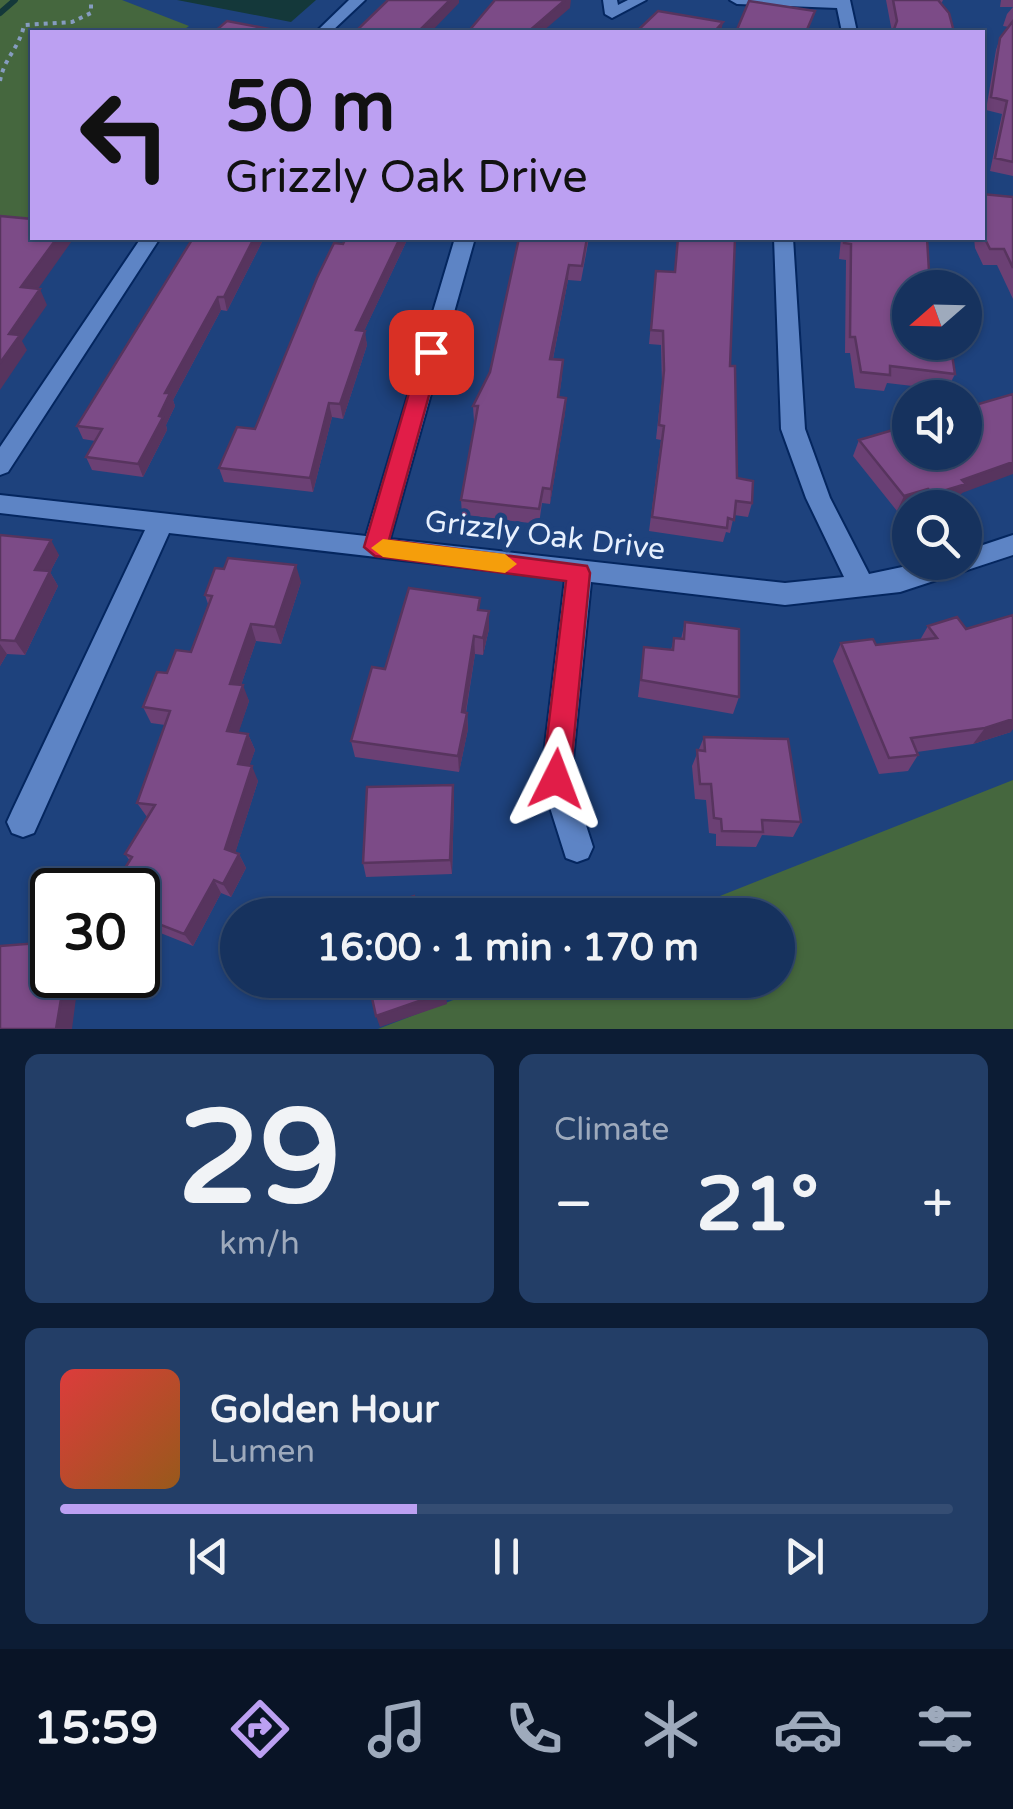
<!DOCTYPE html>
<meta charset="utf-8">
<style>
:root{--surface:#16325e;--page:#233e67;--text:#f1f3f6;--muted:#9eaabc;--line:#354d73;--accent:#bca0f2}
body{margin:0;font-family:"Varela Round",sans-serif;background:var(--page);color:var(--text);height:100vh;display:flex;flex-direction:column;font-size:38px;white-space:nowrap}
*{box-sizing:border-box;margin:0}
p{font-size:32px;color:var(--muted)}
.icon{flex:none;width:55px;height:55px;fill:none;stroke:currentColor;stroke-width:2;stroke-linecap:round;stroke-linejoin:round}
.map{position:relative;height:1029px;overflow:hidden}
.sheet{display:flex;flex-direction:column;gap:25px;padding:25px;background:#0c1c34;flex:1}
.sheet>*{flex:none}
.banner{position:absolute;left:30px;top:30px;width:955px;height:210px;border-radius:0px;box-shadow:0 2px 8px #0004,0 0 0 2px var(--line);background:#bca0f2;color:#111;overflow:hidden}
.needle{width:65px;rotate:250deg}
.tools{position:absolute;left:892px;top:270px;display:grid;gap:20px}
.tools a{display:grid;place-items:center;width:90px;height:90px;border-radius:50%;background:var(--surface);box-shadow:0 2px 8px #0004,0 0 0 2px var(--line);font-size:50px}
.speed{position:absolute;left:30px;top:868px;display:flex;gap:20px;font-size:50px;font-weight:700;text-align:center}
.speed>*{display:grid;place-content:center;width:130px;height:130px;border-radius:50%;background:var(--surface);box-shadow:0 2px 8px #0004,0 0 0 2px var(--line);line-height:1}
.speed .limit{border:5px solid #111;border-radius:15px;background:#fff;color:#111}
.pin{position:absolute;display:grid;place-items:center;width:85px;height:85px;color:#fff;margin:-42px;border-radius:20px;box-shadow:0 5px 15px #0006}
.me{position:absolute;width:110px;margin:-55px;rotate:3deg;stroke-linejoin:round;filter:drop-shadow(0 0 8px #0008)}
.turn{display:flex;align-items:center;gap:35px;height:210px;padding:0 30px;font-size:45px}
.turn .icon{width:130px;height:130px;stroke-width:2.5}
.turn b{display:block;font-size:70px;line-height:85px}
.big{font-size:75px;font-weight:800;line-height:1.1}
.sheet .tile{flex:1;display:flex;flex-direction:column;justify-content:center;gap:15px;min-width:0;padding:0 35px;border-radius:15px;background:var(--page)}
.sheet .dial{align-items:center;gap:0}
.dial b{font-size:130px;line-height:1}
.song{display:flex;align-items:center;gap:30px}
.cover{width:120px;height:120px;border-radius:15px;background:linear-gradient(135deg,hsl(0 70% 55%),hsl(30 70% 35%))}
.played{height:10px;border-radius:5px;background:linear-gradient(90deg,var(--accent) 40%,var(--line) 40%)}
.keys{display:flex;justify-content:space-around;direction:ltr}
.heat{display:flex;justify-content:space-between;align-items:center;font-size:55px;direction:ltr}
.sheet .tiles{flex:1;display:grid;gap:25px;grid-template-columns:1fr 1fr}
.tile:last-child{grid-column:span 2}
.trip{position:absolute;left:220px;top:898px;width:575px;height:100px;border-radius:50px;background:var(--surface);box-shadow:0 2px 8px #0004,0 0 0 2px var(--line);font-weight:800;line-height:100px;text-align:center}
.menu{display:flex;height:160px;justify-content:space-around;align-items:center;background:#091426;color:var(--muted)}
.menu .icon{width:70px;height:70px}
.menu .current{color:var(--accent)}
.menu b{font-size:45px;color:var(--text)}
.map>svg:first-child{display:block}
</style>
<div class="map">
<svg width="1013" height="1029" viewBox="0 0 1013 1029">
<rect width="100%" height="100%" fill="#1e427d"/>
<path fill="#45673e" d="M0 0H122L189 26 181 32H32V231L0 228Z
M1013 780V1029H378L505 980H778V915H672Z"/>
<path fill="#14383a" d="M177 0H316L291 22Z"/>
<g fill="none" stroke-linecap="round" stroke-linejoin="round">
<path stroke="#14383a" stroke-width="6" d="M0 13 15 0"/>
<defs>
<path id="minor" d="M349 0H365L331 32H316Z
M603 0H617L618 5 628 0H646L612 18 605 14Z
M730 0H850L857 32H842L837 8 737 4Z
M141 238H160L8 472 0 475V447Z
M455 238H475L390 539 785 583 844 577 806 498 781 429 774 238H793L805 429 830 498 869 574 926 562H965V551L1013 535V555L900 592 785 605 591 582 571 779 593 847 588 858 577 862 566 858 541 779 565 579 169 533 34 833 23 837 12 833 7 822 12 811 145 530 0 513V495L366 536Z"/>
</defs>
<use href="#minor" stroke="#04265f" stroke-width="4"/>
<path stroke="#869cc0" stroke-width="4" stroke-dasharray="4 5" stroke-linecap="butt" d="M0 81C4 58 20 47 24 25L72 22 91 13V0"/>
<use href="#minor" fill="#5d84c5" fill-rule="evenodd"/>
</g>
<path fill="#6b4074" d="M886 0H943L941 4 954 32H892Z
M1001 0H1013V176L990 171 1002 114 986 110 996 50 1000 38 1009 27 1003 26 1007 14 1013 7H1000Z
M982 194 1013 197V299L997 265H983L975 248 974 238H982Z
M193 238H264L227 311 221 310 173 400 175 406 166 425 167 430 143 477 92 470 86 457 95 441 83 439 77 426Z
M346 238H408L364 331 367 345 343 419 332 417 313 492 224 482 219 468 255 429Z
M519 238H589L581 281 568 280 553 359 562 376 559 397 566 398 565 413 550 504 542 503 539 524 462 515 461 500 475 421H474L473 406 490 372Z
M841 238H927L910 288 955 374 947 390 887 383 884 391 855 388 850 353H845L846 260 839 259Z
M656 271 730 366 737 478 752 503 748 517 734 515 730 533 726 532 723 542 649 531 661 440 656 439 662 384 661 345 649 344Z
M1013 394 958 499 932 508H923L921 504 897 511 853 456 859 440 900 439 965 452V408Z
M0 535 59 555 50 572 58 586 25 655 7 654 0 666Z
M301 582 281 644 256 641 241 685 249 701 238 733 248 734 255 750 249 766 258 781 235 853 239 854 246 868 231 897 221 893 193 946 138 924V890H115L113 887 130 861 125 854 147 817 137 803 165 725 151 723 143 707 167 673 191 652 208 604 205 595Z
M481 610 489 611V629L483 655 475 654 466 713H467L468 729 459 772 355 757 351 741 385 669Z
M685 622 739 697 733 714 638 697 644 647 671 650 674 638 681 639Z
M928 626 1011 732 973 744 917 752 918 755 908 771 879 774 833 661 841 643 876 645 920 640Z
M704 737 801 822 793 837 762 835 756 847 716 846V834L709 833 706 800 695 799 692 766Z
M453 785 454 801 452 874 366 877 363 863Z"/>
<path fill="#57345e" d="M450 0H459V3L431 32H418Z
M565 0H571L570 8 542 32H528Z
M723 22 721 32H714Z
M57 238H74L28 303 21 287Z
M254 238H264L227 311 224 297Z
M400 238H408L358 344 356 330Z
M569 265 568 280 550 374V359Z
M40 289 47 305 22 341 27 350 0 390V363L9 334Z
M218 297 221 310 173 400 175 406 166 425 167 430 143 477 138 464 159 416 165 393Z
M365 331 367 345 343 419 340 404Z
M566 398 565 413 550 504 551 489Z
M329 403 332 417 313 492 310 478Z
M1013 462V474L962 493 958 499 932 508H926L933 494 962 480Z
M928 489 921 504 897 511 904 496Z
M51 540 59 555 50 572 58 586 25 655 15 641 35 570Z
M296 565 301 582 281 644 275 627Z
M489 611V629L483 655V638Z
M251 624 256 641 236 700 230 684Z
M474 636 475 654 463 729 462 712Z
M0 644 7 654 0 666Z
M243 685 249 701 234 747 227 731Z
M467 713 468 729 459 772 458 756Z
M1013 716V729L1011 732 973 744 985 728Z
M248 734 255 750 245 779 238 764Z
M252 766 258 781 232 863 225 849Z
M453 785 454 801 452 874 450 860Z
M239 854 246 868 231 897 223 884Z
M214 880 221 893 193 946 184 934Z
M65 975H79L72 1029H56Z
M368 980 372 991 364 994 359 982Z
M451 980 482 981 446 994 447 1004 380 1027 376 1016Z"/>
<path fill="#7c4b87" stroke="#57345e" stroke-width="2.5" d="M388 0H450L418 32H355Z
M495 0H565L528 32H468Z
M893 0H938L949 13 954 32H893L897 21Z
M749 1 815 11 806 32H736Z
M658 11 723 22 714 32H636Z
M227 21 269 29 265 32H214Z
M1013 21V162L995 158 1007 101 991 97 1000 38Z
M982 194 1013 197V268L1004 249H990L982 233Z
M0 216 32 219V238H57L21 287 40 289 9 334 20 335 0 363Z
M193 238H254L224 297H218L165 393H170L159 416 163 417 138 464 86 457 102 429 77 426Z
M346 238H400L356 330 365 331 340 404 329 403 310 478 219 468 237 427 255 429 317 278 334 243 343 244Z
M519 238H587L582 266 569 265 550 359 563 360 558 397 566 398 551 489 543 488 539 509 461 500 478 406H473L490 372Z
M678 238H735L730 366H735L737 478 753 481 752 503 736 501 734 520 728 518 727 528 652 517 664 426 659 425 664 370 663 331 651 330 656 271 675 272Z
M844 238H927L930 288H910V342H950L955 374 890 366V375L861 372 855 337H850L851 244 844 243Z
M1013 394V462L962 480 966 484 933 494 928 489 904 496 859 440 893 430 900 439 910 436V452H965V421L974 418 965 408Z
M0 535 51 540 35 570 50 571 15 641 0 640Z
M228 558 296 565 275 627 251 624 230 684 243 685 227 731 248 734 238 764 252 766 225 849 239 854 223 884 214 880 184 934 138 916V890H120L113 887 132 857 125 854 155 805 137 803 170 711 143 707 157 672 167 673 176 650 191 652 212 596 205 595 215 568 224 569Z
M409 588 480 598 478 610 489 611 483 638 474 636 462 712 467 713 458 756 351 741 372 667 385 669Z
M1013 615V719L985 728 911 738 918 755 889 758 841 643 873 639 876 645 937 638 928 626 957 617 966 629Z
M685 622 739 629V697L641 680 644 647 673 650 674 638 684 639Z
M704 737 788 739 801 822 762 820 763 832 722 831 721 819 714 818 711 784H700L697 750 705 751Z
M453 785 450 860 363 863 367 787Z
M414 896 419 915H354Z
M52 942V975H65L56 1029H0V946Z
M368 980H451L443 983 445 992 376 1016Z"/>
<path fill="#e11d48" stroke="#92132f" stroke-width="2.5" d="M431 345 441 352 389 540 587 566 590 573 570 779 566 788 556 792 546 788 542 779 566 581 375 556 364 547 421 352Z"/>
<path fill="#f59e0b" d="M383 539 505 554 517 564 505 573 383 557 371 548Z"/>
<g text-anchor="middle" stroke-width="10" stroke-linejoin="round" paint-order="stroke">
<g font-size="30" fill="#e7f0fe" stroke="#1e427d">
<text transform="translate(545 535) rotate(7)" y="10">Grizzly Oak Drive</text>
</g>
</g>
</svg>
<div class="tools">
<a><svg class="needle" viewBox="-14 -14 28 28"><path d="M0-13l5 13h-10z" fill="#e53935"/><path d="M0 13l5-13h-10z" fill="#9eaabc"/></svg></a>
<a><svg class="icon" aria-label="sound" viewBox="0 0 24 24"><path d="M4 9h4l5-4v14l-5-4H4zM17 9q2 3 0 6"/></svg></a>
<a><svg class="icon" aria-label="search" viewBox="0 0 24 24"><circle cx="10" cy="10" r="6"/><path d="M15 15l6 6"/></svg></a>
</div>
<div class="speed"><div class="limit">30</div></div>
<div class="pin" style="left:431px;top:352px;background:#d93025"><svg class="icon" aria-label="arrive" viewBox="0 0 24 24"><path d="M6 21V4h12l-3 4 3 4H6"/></svg></div>
<svg class="me" style="left:556px;top:779px" viewBox="-20 -20 40 40"><path d="M0-17L14 15 0 8-14 15z" fill="#e11d48" stroke="#fff" stroke-width="4"/></svg>
<div class="trip">16:00 · 1 min · 170 m</div>
<div class="banner">
<div class="turn"><svg class="icon" aria-label="left" viewBox="0 0 24 24"><path d="M17 20v-9H6M10 6l-5 5 5 5"/></svg><div><b>50 m</b>Grizzly Oak Drive</div></div>
</div>
</div>
<section class="sheet">
<div class="tiles">
<div class="tile dial"><b>29</b><p>km/h</p></div>
<div class="tile"><p>Climate</p>
<div class="heat"><a>−</a><b class="big">21°</b><a>+</a></div>
</div>
<div class="tile">
<div class="song"><i class="cover"></i><div><b>Golden Hour</b><p>Lumen</p></div></div>
<div class="played"></div>
<div class="keys"><svg class="icon" aria-label="previous" viewBox="0 0 24 24"><path d="M18 5L8 12l10 7zM5 5v14"/></svg><svg class="icon" aria-label="pause" viewBox="0 0 24 24"><path d="M8 5v14M16 5v14"/></svg><svg class="icon" aria-label="next" viewBox="0 0 24 24"><path d="M6 5l10 7-10 7zM19 5v14"/></svg></div>
</div>
</div>
</section>
<nav class="menu">
<b>15:59</b>
<svg class="icon current" aria-label="directions" viewBox="0 0 24 24"><path d="M12 3l9 9-9 9-9-9zM9 14v-3h6M13 9l2 2-2 2"/></svg>
<svg class="icon" aria-label="music" viewBox="0 0 24 24"><path d="M9 18V5l10-2v13"/><circle cx="6" cy="18" r="3"/><circle cx="16" cy="16" r="3"/></svg>
<svg class="icon" aria-label="phone" viewBox="0 0 24 24"><path d="M5 4h4l2 5-3 2q2 4 5 5l2-3 5 2v4C11 20 4 13 5 4z"/></svg>
<svg class="icon" aria-label="climate" viewBox="0 0 24 24"><path d="M12 3v18M4 7l16 10M4 17L20 7"/></svg>
<svg class="icon" aria-label="car" viewBox="0 0 24 24"><path d="M5 17H2v-5l4-1 3-4h7l3 4 3 1v5h-3M9 17h6M6 11h13"/><circle cx="7" cy="17" r="2"/><circle cx="17" cy="17" r="2"/></svg>
<svg class="icon" aria-label="filters" viewBox="0 0 24 24"><path d="M4 7h16M4 17h16"/><circle cx="9" cy="7" r="2"/><circle cx="15" cy="17" r="2"/></svg>
</nav>
